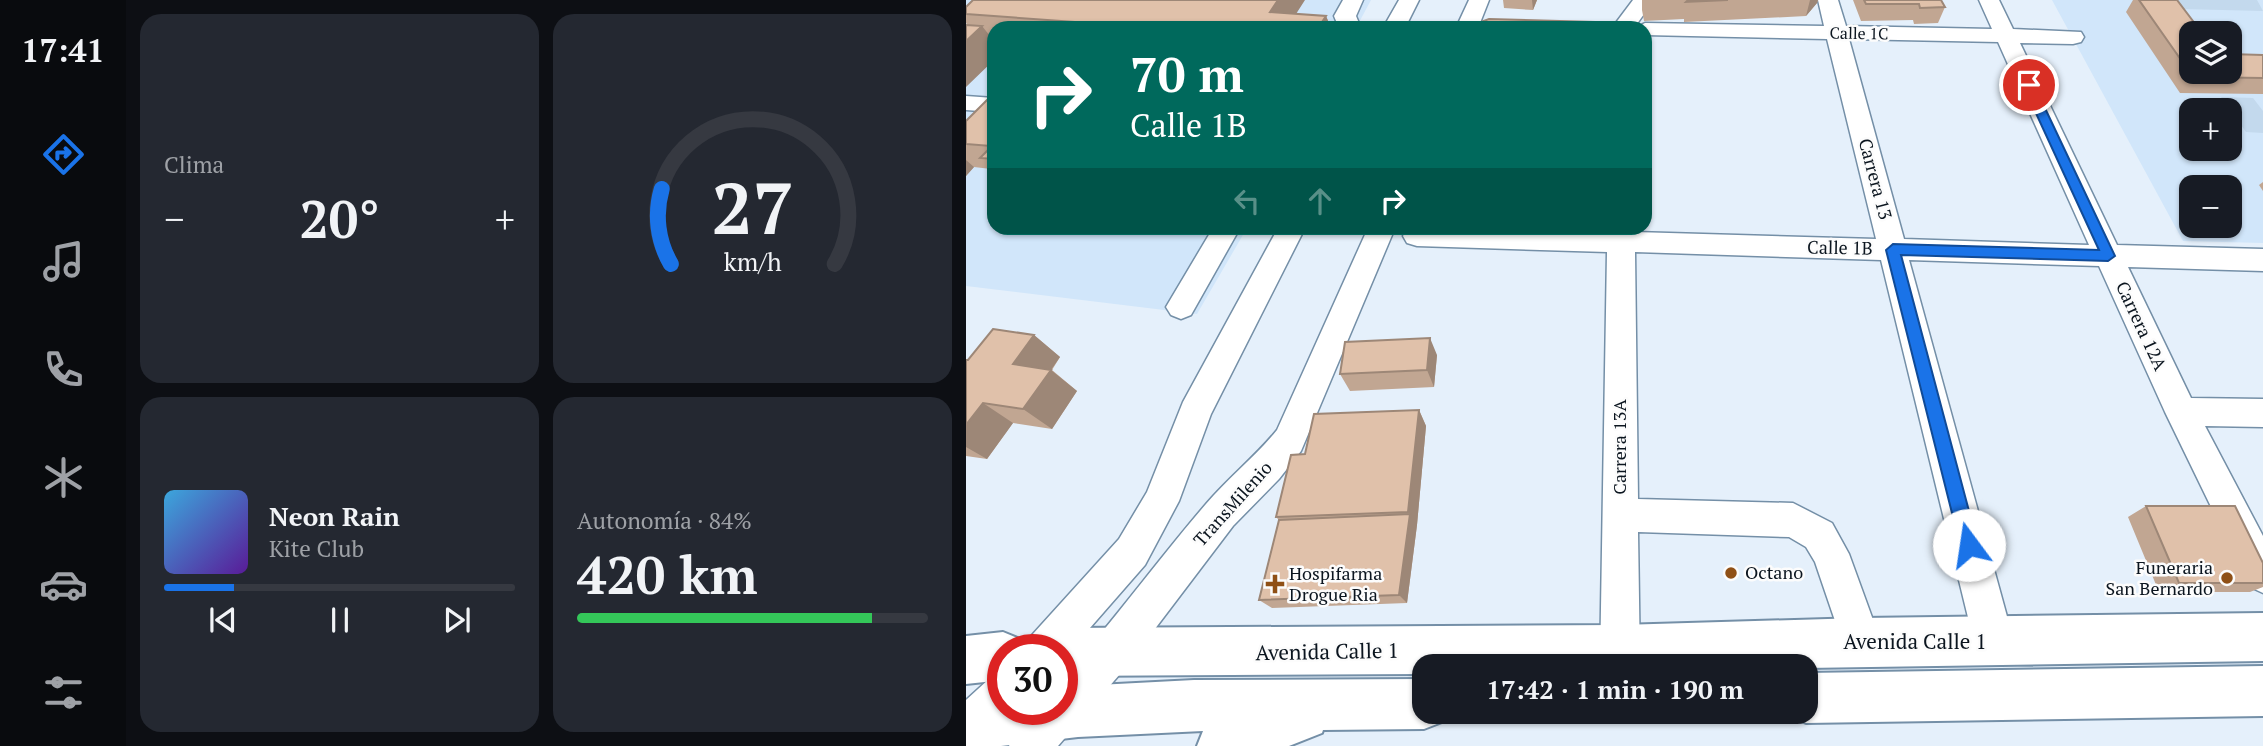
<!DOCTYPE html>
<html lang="es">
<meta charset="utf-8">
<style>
:root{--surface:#171b24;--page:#242831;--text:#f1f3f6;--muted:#9ea1a6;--line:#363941;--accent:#1a73e8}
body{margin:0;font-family:"PT Serif",serif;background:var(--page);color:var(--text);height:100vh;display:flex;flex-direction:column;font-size:26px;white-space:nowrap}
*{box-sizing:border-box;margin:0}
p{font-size:23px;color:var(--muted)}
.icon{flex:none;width:38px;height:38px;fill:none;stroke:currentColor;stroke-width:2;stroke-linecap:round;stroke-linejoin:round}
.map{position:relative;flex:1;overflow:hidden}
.panel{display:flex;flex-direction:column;gap:14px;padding:14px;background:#0d0f14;width:840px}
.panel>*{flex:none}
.guide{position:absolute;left:21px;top:21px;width:665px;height:214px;border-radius:21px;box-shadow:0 2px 5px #0004;background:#00695c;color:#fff;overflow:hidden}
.controls{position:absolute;left:1213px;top:21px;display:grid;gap:14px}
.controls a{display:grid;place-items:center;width:63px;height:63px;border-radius:14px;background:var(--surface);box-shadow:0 2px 5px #0004;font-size:35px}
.speed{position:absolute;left:21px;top:634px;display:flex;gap:14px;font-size:35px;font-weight:700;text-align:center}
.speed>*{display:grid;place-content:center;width:91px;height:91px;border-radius:50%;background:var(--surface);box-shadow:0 2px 5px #0004;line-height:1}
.speed .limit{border:10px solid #d22;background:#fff;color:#111}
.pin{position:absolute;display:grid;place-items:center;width:60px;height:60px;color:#fff;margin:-30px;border:4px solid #fff;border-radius:50%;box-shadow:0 2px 7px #0007}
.me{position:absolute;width:77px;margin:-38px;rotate:346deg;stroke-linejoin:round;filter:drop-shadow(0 0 5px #0008)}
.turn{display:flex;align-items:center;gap:24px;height:147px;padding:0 28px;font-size:32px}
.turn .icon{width:91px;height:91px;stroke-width:2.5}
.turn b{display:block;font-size:49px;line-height:60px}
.lanes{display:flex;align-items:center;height:66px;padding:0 28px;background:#0003;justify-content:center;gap:35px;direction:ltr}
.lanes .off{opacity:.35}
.big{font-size:52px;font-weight:600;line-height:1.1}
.panel .tile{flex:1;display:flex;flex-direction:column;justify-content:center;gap:10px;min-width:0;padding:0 24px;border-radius:21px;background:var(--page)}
.panel .dial{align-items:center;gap:0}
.dial svg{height:182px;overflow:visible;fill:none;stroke:var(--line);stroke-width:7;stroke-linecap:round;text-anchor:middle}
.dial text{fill:var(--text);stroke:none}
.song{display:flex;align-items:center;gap:21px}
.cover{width:84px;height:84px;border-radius:10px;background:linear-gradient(135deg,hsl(200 70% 55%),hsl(270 70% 35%))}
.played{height:7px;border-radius:4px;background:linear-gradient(90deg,var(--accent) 20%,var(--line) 20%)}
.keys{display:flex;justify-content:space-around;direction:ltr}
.heat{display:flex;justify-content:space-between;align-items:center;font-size:38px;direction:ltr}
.charge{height:10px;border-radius:5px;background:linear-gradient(90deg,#34c759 84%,var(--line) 0)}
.panel .tiles{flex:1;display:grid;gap:14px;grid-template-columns:repeat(2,1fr)}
.trip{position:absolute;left:446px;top:654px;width:406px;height:70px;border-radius:21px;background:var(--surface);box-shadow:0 2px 5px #0004;font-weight:600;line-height:70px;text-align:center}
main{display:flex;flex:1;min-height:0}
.menu{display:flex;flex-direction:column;width:126px;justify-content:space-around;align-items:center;background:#090b0e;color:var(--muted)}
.menu .icon{width:49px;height:49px}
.menu .active{color:var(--accent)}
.menu b{font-size:32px;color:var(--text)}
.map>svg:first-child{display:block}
</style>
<main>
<nav class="menu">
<b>17:41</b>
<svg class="icon active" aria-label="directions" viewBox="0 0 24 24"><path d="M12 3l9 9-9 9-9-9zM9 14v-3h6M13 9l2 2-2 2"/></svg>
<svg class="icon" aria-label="music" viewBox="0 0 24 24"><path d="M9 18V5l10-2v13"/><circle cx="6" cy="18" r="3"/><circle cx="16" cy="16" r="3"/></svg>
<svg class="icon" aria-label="phone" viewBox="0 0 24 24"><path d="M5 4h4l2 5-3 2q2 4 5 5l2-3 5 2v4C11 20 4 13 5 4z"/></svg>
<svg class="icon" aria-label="climate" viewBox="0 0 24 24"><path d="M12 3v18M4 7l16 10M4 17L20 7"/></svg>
<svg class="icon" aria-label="car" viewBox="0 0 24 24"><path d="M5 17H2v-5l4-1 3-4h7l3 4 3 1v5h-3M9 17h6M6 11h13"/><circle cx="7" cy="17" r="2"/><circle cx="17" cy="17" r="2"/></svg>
<svg class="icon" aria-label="filters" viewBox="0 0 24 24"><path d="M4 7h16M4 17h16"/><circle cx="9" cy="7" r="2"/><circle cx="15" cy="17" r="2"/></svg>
</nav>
<section class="panel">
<div class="tiles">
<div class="tile"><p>Clima</p>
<div class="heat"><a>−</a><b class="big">20°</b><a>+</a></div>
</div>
<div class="tile dial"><svg viewBox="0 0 100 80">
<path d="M14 69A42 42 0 1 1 86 69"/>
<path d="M14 69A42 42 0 0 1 10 36" stroke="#1a73e8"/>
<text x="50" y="56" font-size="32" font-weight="700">27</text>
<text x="50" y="72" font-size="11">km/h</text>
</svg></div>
<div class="tile">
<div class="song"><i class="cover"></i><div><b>Neon Rain</b><p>Kite Club</p></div></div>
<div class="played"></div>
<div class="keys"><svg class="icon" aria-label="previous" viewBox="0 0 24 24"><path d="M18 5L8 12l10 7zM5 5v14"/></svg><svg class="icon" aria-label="pause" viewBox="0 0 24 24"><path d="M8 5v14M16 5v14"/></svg><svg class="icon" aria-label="next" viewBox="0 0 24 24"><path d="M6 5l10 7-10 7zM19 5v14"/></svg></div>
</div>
<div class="tile"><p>Autonomía · 84%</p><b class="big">420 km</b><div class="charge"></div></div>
</div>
</section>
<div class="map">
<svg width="1297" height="746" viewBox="0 0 1297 746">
<rect width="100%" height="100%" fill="#e5f0fb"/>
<path fill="#d1e6fa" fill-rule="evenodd" d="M0 0H405L390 28H28V228H281L231 314 0 286Z
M1086 0H1297V243L1217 241ZM1225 33H1264V72H1225ZM1225 110H1264V149H1225ZM1225 187H1264V226H1225Z"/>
<path fill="#c3d9ed" d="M1209 0H1291L1297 11 1215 9Z
M1255 97 1287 98 1297 111V133L1280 132Z"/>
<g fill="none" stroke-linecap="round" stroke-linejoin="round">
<defs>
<path id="minor" d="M377 0H397L390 16 395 28H373L368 16Z
M433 0H453L439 28H417Z
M503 0H523L512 28H490Z
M667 0H688L668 28H646Z
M852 0H872L880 26 1026 29 1013 0H1033L1047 29 1115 32 1118 37 1115 42 1107 44 1054 43 1151 245 1297 249V271L1162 267 1225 398 1297 399V427L1239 426 1297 536V593L1284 587 1199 412 1133 266 943 260 1048 642 1042 656 1028 662 1014 656 1008 642 915 260 669 252 672 499 827 503 866 523 883 554 915 642 909 656 895 662 881 656 849 562 840 547 823 537 672 532 674 667H634L641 252 451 246 441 243 437 236 441 229 446 228 641 231 642 228H668L669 232 910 239 861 39 679 35V28H669L679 23 858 26ZM883 39 1032 42 1123 245 938 239Z
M0 96 28 98V112L0 110Z
M247 228H274L225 315 215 319 205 315 200 307Z
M312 228H339L245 414 213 501 179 565 96 660V649H60L66 635 153 539 181 492 217 402Z
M402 228H429L335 451 313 479 267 526 160 667 92 746H43L49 731 69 709H96V679C147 622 191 561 240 504 262 478 289 457 311 430Z
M37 673V709H50L15 744 0 746V700L23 679Z"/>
<path id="major" d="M1297 613V661L840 668 458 667V674L96 676V649H73L79 635 96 628 654 625 895 618Z
M37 632 54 639 58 649H37V680L0 684V636Z
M1297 666V716L840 723 822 716 821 712H840V673Z
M458 679V712H480L476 722 458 729 357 730 356 733 323 746H231L237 731 112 737 35 746H0V700L37 695V709H96V688L112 686 228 680Z"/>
</defs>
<use href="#minor" stroke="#748fa7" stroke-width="3"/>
<use href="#major" stroke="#748fa7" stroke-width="4"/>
<use href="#minor" fill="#fff" fill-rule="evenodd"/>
<use href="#major" fill="#fff" fill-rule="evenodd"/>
</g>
<path fill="#c1a692" d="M537 0H571L567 10 538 8Z
M676 0H852L851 3 840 16 718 22V19L678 21 676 10Z
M887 0H975L979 7 972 23 948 24 947 20 895 21Z
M1167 0H1211L1225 72 1297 55V94L1214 93 1160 12Z
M0 7 330 14 360 16 365 28H28V60L0 23Z
M28 95V172L25 169 8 167 0 176V121Z
M1297 182V191L1293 185Z
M68 335 94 357 86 370 111 391 86 429 47 423 21 459 0 456V360H2Z
M471 355 468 387 384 391 374 374Z
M453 410 460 426 451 525 441 603 306 608 293 600 313 520 310 517 339 454Z
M1180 506 1297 563V587L1284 592H1193L1162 517Z"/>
<path fill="#9d8777" d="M312 0H339L321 28 304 12Z
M566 0H571L567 10Z
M844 0H852L851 3 840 16Z
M360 16 365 28H352Z
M16 26 28 41V60L0 87V41Z
M0 160 8 167 0 176Z
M68 335 94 357 85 370 111 391 86 429 57 409 47 364Z
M464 338 471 355 468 387 461 370Z
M17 403 47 423 21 459 0 447V425Z
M453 410 460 426 451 525 441 603 433 595 444 514 442 512Z"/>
<path fill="#e0c1aa" stroke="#9d8777" stroke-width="2" d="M7 0H312L304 12 360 16 352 28H119L124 23 0 14V7Z
M722 0H762L720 2Z
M898 0H975L979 7 954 8 953 4H900Z
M1173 0H1211L1236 33H1225V72H1264V54L1297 55V78L1227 77Z
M523 19 629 22 640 28H510L512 23Z
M0 25 16 26 0 41Z
M26 95H28V159L14 158 26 146 0 144V121Z
M27 329 68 335 47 364 85 370 57 409 17 403 0 425V360H2Z
M464 338 461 370 374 374 379 342Z
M453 410 442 512 310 517 325 455 339 454 348 414Z
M1180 506H1269L1297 563V583H1213Z
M444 514 433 595 293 600 313 520Z"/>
<path fill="#1a73e8" stroke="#114b97" stroke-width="2" d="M1063 81 1068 85 1149 256 1142 261 935 255 1012 545 1010 551 1003 554 997 551 994 545 920 250 927 244 1133 250 1057 85Z"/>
<g fill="#8f5016" stroke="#fcfcfc" stroke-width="2.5">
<circle cx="765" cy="573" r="7"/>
<circle cx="1261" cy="578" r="7"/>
<path d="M305.5 573.5h7v7h7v7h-7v7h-7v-7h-7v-7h7z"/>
</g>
<g text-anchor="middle" stroke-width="5" stroke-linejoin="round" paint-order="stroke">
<g font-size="16" fill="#0b151f" stroke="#fcfcfc">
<text transform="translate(893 33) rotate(1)" y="6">Calle 1C</text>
</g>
<g font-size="18" fill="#0b151f" stroke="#fcfcfc">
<text transform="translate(909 179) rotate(75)" y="6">Carrera 13</text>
<text transform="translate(874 248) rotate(1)" y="6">Calle 1B</text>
<text transform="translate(1175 326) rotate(65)" y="6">Carrera 12A</text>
<text transform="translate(654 447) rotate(-90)" y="6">Carrera 13A</text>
<text transform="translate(267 504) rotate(-48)" y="6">TransMilenio</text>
</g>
<g font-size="18" fill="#0b151f" stroke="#fcfcfc" text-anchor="start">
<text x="1247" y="574" text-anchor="end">Funeraria<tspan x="1247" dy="21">San Bernardo</tspan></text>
<text x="779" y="579">Octano</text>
<text x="323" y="580">Hospifarma<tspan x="323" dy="21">Drogue Ria</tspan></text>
</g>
<g font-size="21" fill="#0b151f" stroke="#fcfcfc">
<text x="949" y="649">Avenida Calle 1</text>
<text transform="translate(361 652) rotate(-1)" y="7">Avenida Calle 1</text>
</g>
</g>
</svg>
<div class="controls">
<a><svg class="icon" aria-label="layers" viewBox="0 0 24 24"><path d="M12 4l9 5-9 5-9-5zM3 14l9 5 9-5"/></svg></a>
<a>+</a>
<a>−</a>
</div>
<div class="speed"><div class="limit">30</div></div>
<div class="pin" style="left:1063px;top:85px;background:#d93025"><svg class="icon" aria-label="arrive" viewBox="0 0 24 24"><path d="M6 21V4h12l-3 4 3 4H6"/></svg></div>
<svg class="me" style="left:1003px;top:545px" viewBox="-20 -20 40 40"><circle r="19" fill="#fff"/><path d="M0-13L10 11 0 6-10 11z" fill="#1a73e8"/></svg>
<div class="trip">17:42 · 1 min · 190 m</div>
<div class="guide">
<div class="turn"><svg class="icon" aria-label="right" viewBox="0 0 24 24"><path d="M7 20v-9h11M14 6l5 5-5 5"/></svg><div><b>70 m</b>Calle 1B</div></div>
<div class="lanes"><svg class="icon off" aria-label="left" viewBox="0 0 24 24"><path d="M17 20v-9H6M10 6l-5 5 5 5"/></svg><svg class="icon off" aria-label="ahead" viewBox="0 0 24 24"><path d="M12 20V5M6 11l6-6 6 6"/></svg><svg class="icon" aria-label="right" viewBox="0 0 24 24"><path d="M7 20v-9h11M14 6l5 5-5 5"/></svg></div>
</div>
</div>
</main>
